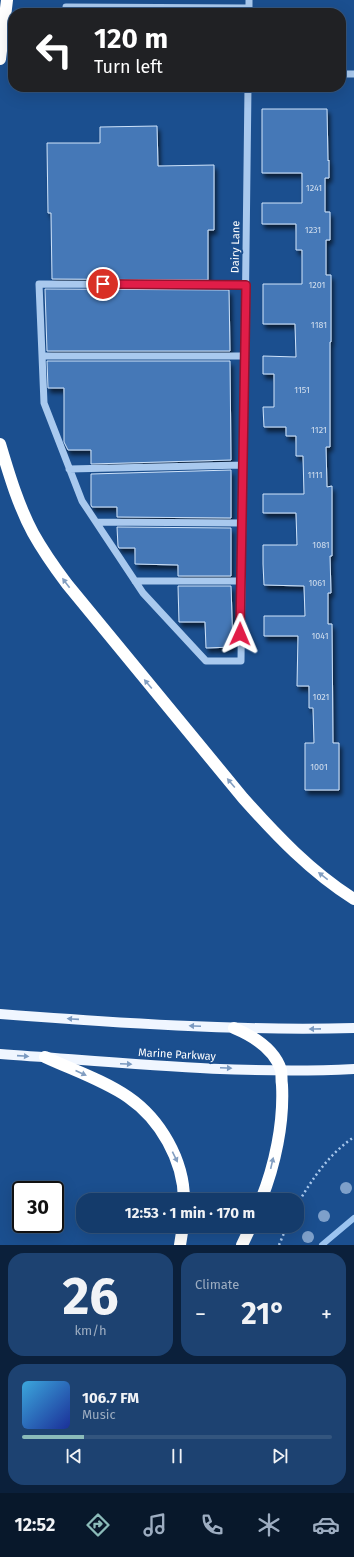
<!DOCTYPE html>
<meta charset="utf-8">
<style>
:root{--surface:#143b6b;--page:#1d4271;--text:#f1f3f6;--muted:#9dadc1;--line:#33557e;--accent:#8bbbb9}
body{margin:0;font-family:"Fira Sans",sans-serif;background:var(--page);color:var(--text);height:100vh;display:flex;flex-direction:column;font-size:15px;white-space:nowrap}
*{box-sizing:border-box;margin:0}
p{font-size:13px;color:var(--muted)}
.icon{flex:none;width:22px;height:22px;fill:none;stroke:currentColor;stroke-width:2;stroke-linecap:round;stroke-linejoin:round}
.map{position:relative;height:1245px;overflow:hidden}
.panel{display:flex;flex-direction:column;gap:8px;padding:8px;background:#0b203b;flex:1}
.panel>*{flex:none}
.banner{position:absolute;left:8px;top:8px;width:338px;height:84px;border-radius:16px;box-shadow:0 4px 16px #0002,0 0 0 1px var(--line);background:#202124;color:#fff;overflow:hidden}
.speed{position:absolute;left:12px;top:1181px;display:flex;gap:8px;font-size:20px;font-weight:700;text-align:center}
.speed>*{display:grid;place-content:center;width:52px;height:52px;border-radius:50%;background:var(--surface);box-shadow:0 4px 16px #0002,0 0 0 1px var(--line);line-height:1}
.speed .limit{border:2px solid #111;border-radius:6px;background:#fff;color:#111}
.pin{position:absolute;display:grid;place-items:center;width:34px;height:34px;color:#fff;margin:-17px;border:2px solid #fff;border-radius:50%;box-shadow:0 1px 4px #0007}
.me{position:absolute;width:44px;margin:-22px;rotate:1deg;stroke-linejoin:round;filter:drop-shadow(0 0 3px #0008)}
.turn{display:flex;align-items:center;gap:14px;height:84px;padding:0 20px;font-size:18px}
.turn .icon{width:52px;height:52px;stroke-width:2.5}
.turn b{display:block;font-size:28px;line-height:34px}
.big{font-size:30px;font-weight:700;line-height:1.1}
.panel .card{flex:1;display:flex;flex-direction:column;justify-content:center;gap:6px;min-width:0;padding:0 14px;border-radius:16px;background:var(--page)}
.panel .dial{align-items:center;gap:0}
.dial b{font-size:52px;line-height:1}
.song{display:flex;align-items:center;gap:12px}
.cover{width:48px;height:48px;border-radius:6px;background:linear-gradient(135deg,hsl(200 70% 55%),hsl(230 70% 35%))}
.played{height:4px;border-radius:2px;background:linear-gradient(90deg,var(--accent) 20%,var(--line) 20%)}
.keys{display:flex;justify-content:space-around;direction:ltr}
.heat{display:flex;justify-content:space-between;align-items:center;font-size:22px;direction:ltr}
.panel .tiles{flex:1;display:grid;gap:8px;grid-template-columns:1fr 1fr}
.card:last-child{grid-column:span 2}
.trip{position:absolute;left:76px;top:1193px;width:228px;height:40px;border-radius:16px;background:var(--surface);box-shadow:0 4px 16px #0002,0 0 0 1px var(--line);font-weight:700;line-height:40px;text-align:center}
.menu{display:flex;height:64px;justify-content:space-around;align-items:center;background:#08182b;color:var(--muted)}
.menu .icon{width:28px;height:28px}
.menu .selected{color:var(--accent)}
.menu b{font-size:18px;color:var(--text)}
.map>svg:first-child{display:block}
</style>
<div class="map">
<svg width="354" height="1245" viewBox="0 0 354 1245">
<defs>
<filter id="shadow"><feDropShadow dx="2.5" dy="4.5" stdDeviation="2" flood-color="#0009"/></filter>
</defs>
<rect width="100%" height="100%" fill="#1b4f8f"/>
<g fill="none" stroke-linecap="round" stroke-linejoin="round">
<path stroke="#9cc4f0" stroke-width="6" d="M322 1245 354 1218"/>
</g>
<path fill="#4478b7" stroke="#cfe3fa" filter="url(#shadow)" d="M262 109H327L328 161 329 160V178H325V212H330V240H326V275H331V342H330V447H326L327 487 332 486V556H330L331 593H328V624H332L333 743H339V790H305V743H314L313 708H309V686H297L298 636H264V616H305L304 586 264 585 263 564V545H297L296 513H263V494H304L303 456H296V436H286V427H264L263 407H274V374H263V356L296 357 295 324H263V284H302V250H296V224H262V203H302V173H262Z
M157 126 158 166 214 165V230H208V280L52 279 51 213H48L47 143H100V127Z
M45 289 229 290 230 351H47Z
M47 361H230L231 460 91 464V450H68L64 442V388H48Z
M231 470V518L117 517V507H92L91 505V474Z
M117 527 231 528V576H178V565L135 564V548H119L118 546Z
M178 586H231L233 647 206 648 205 622H179Z"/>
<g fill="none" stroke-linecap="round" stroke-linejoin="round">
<path stroke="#a9c9ee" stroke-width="2.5" stroke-dasharray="2 3" stroke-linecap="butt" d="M297 1205C312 1179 329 1154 354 1137
M279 1245 287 1226"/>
<path stroke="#a9c9ee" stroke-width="7" d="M66 7 249 8
M249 13V0
M341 74H354
M246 285 39 284 44 403 82 501 143 593 206 661H241L248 87
M42 356H244
M69 469 243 465
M96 522 242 523
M135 581H241"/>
<path stroke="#f0f6ff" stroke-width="10" d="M0 1014C118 1023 236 1031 354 1028
M0 1054C117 1062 236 1075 354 1069"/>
<path stroke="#fff" stroke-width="12" d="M0 59 7 0
M0 444C9 474 18 505 33 533 43 551 55 568 67 584L243 798C276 835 311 872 354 899
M234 1028C253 1036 274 1048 281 1070 282 1074 281 1080 282 1085 284 1123 275 1165 261 1200
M45 1057C73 1070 103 1080 128 1097 160 1119 184 1160 184 1200
M180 1245 183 1226
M242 1245 251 1226"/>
</g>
<g fill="#7ea0ca">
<circle cx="346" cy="1188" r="6"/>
<circle cx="324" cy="1216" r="6"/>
<circle cx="308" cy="1237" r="6"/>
</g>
<defs><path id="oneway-solid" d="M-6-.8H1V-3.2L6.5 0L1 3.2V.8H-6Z"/></defs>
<g fill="#829ec1">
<use href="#oneway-solid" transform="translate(66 583) rotate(-127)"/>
<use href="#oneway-solid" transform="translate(148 684) rotate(-130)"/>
<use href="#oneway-solid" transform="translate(231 783) rotate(-130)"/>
<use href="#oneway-solid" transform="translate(323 876) rotate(-142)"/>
<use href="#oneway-solid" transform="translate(81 1073) rotate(24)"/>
<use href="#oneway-solid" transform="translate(175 1157) rotate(64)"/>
<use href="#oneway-solid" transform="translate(272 1163) rotate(-77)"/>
</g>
<g fill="#7b9ac1">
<use href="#oneway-solid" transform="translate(73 1019) rotate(-176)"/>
<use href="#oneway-solid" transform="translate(195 1026) rotate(-178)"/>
<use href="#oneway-solid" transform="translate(315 1029) rotate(179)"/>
<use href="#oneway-solid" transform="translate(23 1056) rotate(4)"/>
<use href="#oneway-solid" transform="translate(126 1064) rotate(3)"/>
<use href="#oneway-solid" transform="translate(226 1068) rotate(2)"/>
</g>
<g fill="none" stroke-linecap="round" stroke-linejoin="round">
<defs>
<path id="route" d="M103 284 246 285 240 634"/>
</defs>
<use href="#route" stroke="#92132f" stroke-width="10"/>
<use href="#route" stroke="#e11d48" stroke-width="7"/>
</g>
<g text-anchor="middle" stroke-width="4" stroke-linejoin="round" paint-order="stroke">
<g font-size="9" fill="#d0dded">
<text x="314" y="191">1241</text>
<text x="313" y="233">1231</text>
<text x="317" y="288">1201</text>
<text x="319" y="328">1181</text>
<text x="302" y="393">1151</text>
<text x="319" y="433">1121</text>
<text x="315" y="478">1111</text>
<text x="321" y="548">1081</text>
<text x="317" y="586">1061</text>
<text x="320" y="639">1041</text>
<text x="321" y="700">1021</text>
<text x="319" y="770">1001</text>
</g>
<g font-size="11" fill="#fff" stroke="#1b4f8f">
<text transform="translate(235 247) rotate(-89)" y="4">Dairy Lane</text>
<text transform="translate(177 1054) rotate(3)" y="4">Marine Parkway</text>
</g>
</g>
</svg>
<div class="speed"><div class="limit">30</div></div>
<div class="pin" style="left:103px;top:284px;background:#d93025"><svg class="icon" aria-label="arrive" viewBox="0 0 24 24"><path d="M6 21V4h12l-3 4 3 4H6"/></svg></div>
<svg class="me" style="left:240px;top:634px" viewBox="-20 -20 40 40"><path d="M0-17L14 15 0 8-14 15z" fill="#e11d48" stroke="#fff" stroke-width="4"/></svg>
<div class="trip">12:53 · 1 min · 170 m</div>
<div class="banner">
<div class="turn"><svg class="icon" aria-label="left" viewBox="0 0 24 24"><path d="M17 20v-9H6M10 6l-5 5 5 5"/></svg><div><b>120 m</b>Turn left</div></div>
</div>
</div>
<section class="panel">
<div class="tiles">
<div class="card dial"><b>26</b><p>km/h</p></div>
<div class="card"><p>Climate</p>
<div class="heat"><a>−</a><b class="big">21°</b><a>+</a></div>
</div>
<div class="card">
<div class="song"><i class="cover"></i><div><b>106.7 FM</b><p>Music</p></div></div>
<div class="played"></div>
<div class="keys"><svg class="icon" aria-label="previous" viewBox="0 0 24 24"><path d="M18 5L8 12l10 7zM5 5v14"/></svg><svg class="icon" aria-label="pause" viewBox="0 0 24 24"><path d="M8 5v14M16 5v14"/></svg><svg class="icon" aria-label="next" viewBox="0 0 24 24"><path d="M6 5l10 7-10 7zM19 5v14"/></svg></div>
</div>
</div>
</section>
<nav class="menu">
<b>12:52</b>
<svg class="icon selected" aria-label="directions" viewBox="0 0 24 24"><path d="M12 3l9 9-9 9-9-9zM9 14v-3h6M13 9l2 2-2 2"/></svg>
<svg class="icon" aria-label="music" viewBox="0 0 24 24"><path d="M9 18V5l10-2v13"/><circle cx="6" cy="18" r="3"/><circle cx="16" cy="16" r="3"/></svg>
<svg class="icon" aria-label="phone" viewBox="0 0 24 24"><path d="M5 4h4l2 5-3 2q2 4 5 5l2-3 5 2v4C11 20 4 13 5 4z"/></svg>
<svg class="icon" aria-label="climate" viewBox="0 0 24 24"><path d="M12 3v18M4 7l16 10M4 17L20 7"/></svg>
<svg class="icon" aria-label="car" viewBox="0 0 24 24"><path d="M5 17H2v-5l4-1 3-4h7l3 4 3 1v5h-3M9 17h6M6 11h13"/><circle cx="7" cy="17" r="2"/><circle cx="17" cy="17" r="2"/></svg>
</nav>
